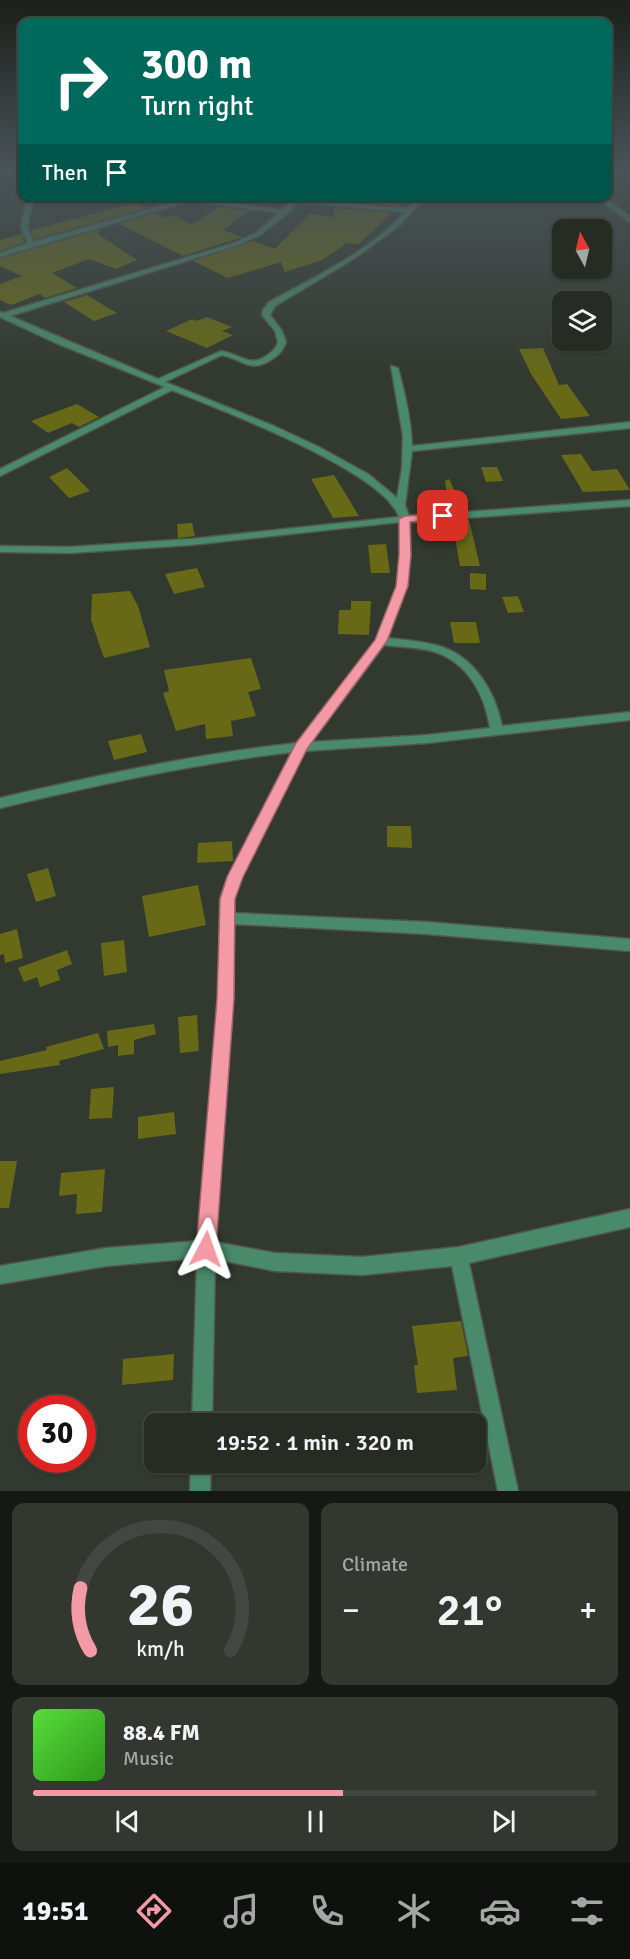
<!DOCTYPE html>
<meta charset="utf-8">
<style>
:root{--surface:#262b23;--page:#323730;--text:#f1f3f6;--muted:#a4a7a6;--line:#424741;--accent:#f49aa6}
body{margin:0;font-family:Signika,sans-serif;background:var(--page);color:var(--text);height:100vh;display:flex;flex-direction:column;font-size:22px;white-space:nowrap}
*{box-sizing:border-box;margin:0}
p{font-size:20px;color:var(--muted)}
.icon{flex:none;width:33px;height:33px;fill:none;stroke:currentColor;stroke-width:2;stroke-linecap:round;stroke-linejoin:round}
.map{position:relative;height:1491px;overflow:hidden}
.sheet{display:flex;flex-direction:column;gap:12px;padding:12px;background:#151813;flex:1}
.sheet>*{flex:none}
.hud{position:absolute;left:18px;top:18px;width:594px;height:183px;border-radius:12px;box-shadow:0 2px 4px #0004,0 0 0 2px var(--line);background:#00695c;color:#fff;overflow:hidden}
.needle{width:39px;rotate:352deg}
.buttons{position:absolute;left:552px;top:219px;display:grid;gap:12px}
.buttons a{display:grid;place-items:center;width:60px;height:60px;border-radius:12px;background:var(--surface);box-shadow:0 2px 4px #0004,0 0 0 2px var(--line);font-size:30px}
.speed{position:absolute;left:18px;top:1395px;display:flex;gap:12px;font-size:30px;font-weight:700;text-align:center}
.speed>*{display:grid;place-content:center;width:78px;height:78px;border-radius:50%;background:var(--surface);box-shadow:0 2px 4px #0004,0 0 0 2px var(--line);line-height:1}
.speed .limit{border:9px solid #d22;background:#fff;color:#111}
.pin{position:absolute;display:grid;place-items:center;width:51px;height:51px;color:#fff;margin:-26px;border-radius:12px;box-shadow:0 3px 9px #0006}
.me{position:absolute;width:66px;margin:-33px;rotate:4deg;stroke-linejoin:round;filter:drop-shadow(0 0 4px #0008)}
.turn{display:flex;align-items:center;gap:21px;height:126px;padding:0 24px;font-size:27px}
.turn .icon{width:78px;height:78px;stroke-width:2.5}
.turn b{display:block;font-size:42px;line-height:51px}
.then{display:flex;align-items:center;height:57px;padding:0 24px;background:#0003;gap:12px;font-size:22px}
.big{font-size:45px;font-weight:600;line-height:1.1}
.sheet .card{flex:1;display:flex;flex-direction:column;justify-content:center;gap:9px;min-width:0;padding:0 21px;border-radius:12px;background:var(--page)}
.sheet .dial{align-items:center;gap:0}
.dial svg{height:156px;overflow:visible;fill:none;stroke:var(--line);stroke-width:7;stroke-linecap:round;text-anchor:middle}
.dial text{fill:var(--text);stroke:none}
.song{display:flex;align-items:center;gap:18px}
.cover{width:72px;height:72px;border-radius:9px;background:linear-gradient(135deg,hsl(110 70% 55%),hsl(110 70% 35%))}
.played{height:6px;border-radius:3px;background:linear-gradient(90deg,var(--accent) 55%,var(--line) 55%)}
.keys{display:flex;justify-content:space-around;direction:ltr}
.heat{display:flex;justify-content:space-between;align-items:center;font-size:33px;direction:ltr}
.sheet .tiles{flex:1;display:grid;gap:12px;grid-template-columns:1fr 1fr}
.card:last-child{grid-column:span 2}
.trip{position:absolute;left:144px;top:1413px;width:342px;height:60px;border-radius:12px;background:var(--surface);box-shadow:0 2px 4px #0004,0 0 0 2px var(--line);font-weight:600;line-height:60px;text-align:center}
.dock{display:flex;height:96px;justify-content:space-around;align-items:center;background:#0f110e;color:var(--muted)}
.dock .icon{width:42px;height:42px}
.dock .selected{color:var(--accent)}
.dock b{font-size:27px;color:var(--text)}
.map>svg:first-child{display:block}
</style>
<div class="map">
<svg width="630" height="1491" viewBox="0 0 630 1491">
<rect width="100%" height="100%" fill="#32392f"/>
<path fill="#676917" d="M234 196H267L257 204 228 201Z
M334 196H408L399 206 334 200Z
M136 203 146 208 34 239 31 230Z
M218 207 248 211 223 230 242 237 183 256 119 224 156 213 165 218 174 215 191 225Z
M334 208 392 213 359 244 347 243 322 260 285 272 281 262 228 278 193 261 253 241 275 249 309 214 333 217Z
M101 229 98 234 137 260 116 269 89 259 52 273 77 288 45 298 40 294 11 305 0 300V284L22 276 0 266V259Z
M22 234 24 242 0 251V240Z
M87 295 105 306 117 313 94 321 64 302Z
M207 317 232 327 222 331 233 335 207 348 166 331 192 319 197 321Z
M543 348 559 385 567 384 590 416 561 419 531 374 519 349Z
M77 404 99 417 79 427 72 423 48 433 31 421Z
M581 454 592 471 617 469 630 490 583 492 561 455Z
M481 467H497L503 481 486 482Z
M67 468 90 491 69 498 49 477Z
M334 475 359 516 333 518 311 479Z
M449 479 464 510 450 511 445 481Z
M469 520 480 566H460L452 521Z
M192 523 195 536 178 538 177 524Z
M386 544 390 573H371L368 545Z
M197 568 205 587 174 594 165 574Z
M470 573 486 574V590L470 589Z
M130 591 138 606 150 647 104 658 91 620 92 594Z
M518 596 524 612 508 613 502 597Z
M351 601H371L369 635 338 634 339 610H351Z
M450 622H476L480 643H454Z
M251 658 261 689 248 692 256 716 231 721 233 736 206 739 205 724 176 731 163 693 169 691 164 670Z
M141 734 147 752 114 760 108 741Z
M387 826H411L412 848 387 847Z
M232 841 233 861 197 863 198 843Z
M48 868 56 896 36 902 27 874Z
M198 885 206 925 149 937 142 896Z
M17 929 23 958 5 963 4 954 0 955V934Z
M124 940 127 972 104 976 101 943Z
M67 950 72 964 57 970 60 980 40 987 37 977 24 982 18 968Z
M197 1015 199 1051 180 1053 178 1017Z
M154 1024 156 1034 134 1040V1054L118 1056V1045L108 1047 107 1031Z
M98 1033 104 1049 59 1061 60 1065 0 1074V1061L47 1050 46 1047Z
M114 1087 112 1118 89 1119 91 1089Z
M174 1112 176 1134 138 1139V1117Z
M0 1161H17L9 1208H0Z
M105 1169 102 1212 76 1214 77 1194 59 1196 61 1173Z
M461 1321 468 1356 453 1358 457 1390 417 1393 414 1365H418L412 1326Z
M174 1354 173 1380 122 1385 123 1359Z"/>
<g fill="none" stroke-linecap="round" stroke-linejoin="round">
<defs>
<path id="service" d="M22 170V174L0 176V172Z
M28 196H34L27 227 33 242 183 200 188 201 0 257V253L26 244 27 241 21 227Z"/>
<path id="minor" d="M18 168H22V171L12 174 9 172Z
M156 196H177L282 210 295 196H302L300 199 408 209 420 196H427L399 226 352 260 275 306 270 315 282 331 286 342C284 348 281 353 275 357 251 375 245 360 222 355L165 382 274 426 319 447 368 474 397 498 402 468 403 436 391 366 398 368C405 394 411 419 412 446L630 422V428L412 451 405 505 409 516 630 500V506L410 522V555L407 586 388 638C405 640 422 641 439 646 474 656 495 691 502 726L630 712V720L427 743 305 751 242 877 234 899V913L427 922 630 939V951L427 934 234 924 233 999 215 1242 275 1253 362 1257 459 1247 630 1209V1227L469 1263 518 1491H498L452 1266 362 1275 275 1271 215 1259 212 1424H192L197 1258 106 1266 0 1284V1266L106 1248 198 1241 219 999 220 899 228 877 292 752C193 764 97 785 0 808V798C99 775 197 754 297 743L376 640 397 586 400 555V522L191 545 70 553 0 552V546L70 547 191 539 399 517C383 470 220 410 172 390L0 476V469L165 387 56 343 0 317V312L3 313 234 243 256 233 279 213ZM297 202 405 212C369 252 316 276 269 302L263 310 262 315 275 331 278 342C276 349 272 352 266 356 250 368 238 353 221 351L158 379 10 316 238 245 260 235 288 213ZM384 645C400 647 419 647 435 652 468 663 485 695 490 728L427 735 311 742Z
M594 196H602L630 217V222Z
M191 1462H211L210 1491H190Z"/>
</defs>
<use href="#service" stroke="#51574e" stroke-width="4"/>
<use href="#minor" stroke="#51574e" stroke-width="3"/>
<use href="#service" fill="#498a6a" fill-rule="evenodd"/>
<use href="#minor" fill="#498a6a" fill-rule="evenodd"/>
</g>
<linearGradient id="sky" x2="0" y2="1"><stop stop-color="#1c1f1a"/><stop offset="0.45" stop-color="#495458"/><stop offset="1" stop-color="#495458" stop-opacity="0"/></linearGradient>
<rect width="630" height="377" fill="url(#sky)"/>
<path fill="#f49aa6" stroke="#9f646c" stroke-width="1.5" d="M443 513 447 514V519L410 522 411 555 408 586 387 641 307 749 243 877 235 899 234 999 216 1249 213 1256 206 1259 199 1256 196 1249 217 999 220 899 227 877 296 743 375 640 396 586 399 555V519L405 516Z"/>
</svg>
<div class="buttons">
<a><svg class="needle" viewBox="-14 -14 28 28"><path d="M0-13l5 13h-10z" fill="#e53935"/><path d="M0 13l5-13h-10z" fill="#a4a7a6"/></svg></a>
<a><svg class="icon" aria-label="layers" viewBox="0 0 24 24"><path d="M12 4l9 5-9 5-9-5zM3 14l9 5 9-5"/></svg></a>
</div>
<div class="speed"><div class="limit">30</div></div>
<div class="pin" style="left:443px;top:516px;background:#d93025"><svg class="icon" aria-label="arrive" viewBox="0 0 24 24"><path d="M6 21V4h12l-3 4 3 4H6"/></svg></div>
<svg class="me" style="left:206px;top:1249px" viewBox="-20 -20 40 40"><path d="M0-17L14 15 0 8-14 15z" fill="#f49aa6" stroke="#fff" stroke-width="4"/></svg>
<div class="trip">19:52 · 1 min · 320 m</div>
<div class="hud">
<div class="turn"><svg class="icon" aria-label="right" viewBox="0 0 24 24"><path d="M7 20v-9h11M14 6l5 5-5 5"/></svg><div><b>300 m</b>Turn right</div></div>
<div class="then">Then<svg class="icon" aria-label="arrive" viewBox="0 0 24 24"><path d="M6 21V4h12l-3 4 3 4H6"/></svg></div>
</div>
</div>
<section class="sheet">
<div class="tiles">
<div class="card dial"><svg viewBox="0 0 100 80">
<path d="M14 69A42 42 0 1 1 86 69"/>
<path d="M14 69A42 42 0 0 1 9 37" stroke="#f49aa6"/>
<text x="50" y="56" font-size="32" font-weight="700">26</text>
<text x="50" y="72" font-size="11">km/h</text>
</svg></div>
<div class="card"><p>Climate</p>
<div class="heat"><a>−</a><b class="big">21°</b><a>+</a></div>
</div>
<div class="card">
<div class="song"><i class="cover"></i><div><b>88.4 FM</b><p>Music</p></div></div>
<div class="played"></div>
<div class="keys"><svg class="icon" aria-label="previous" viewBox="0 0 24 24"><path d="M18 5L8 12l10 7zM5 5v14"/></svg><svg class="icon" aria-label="pause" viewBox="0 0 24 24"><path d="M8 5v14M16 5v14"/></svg><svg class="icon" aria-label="next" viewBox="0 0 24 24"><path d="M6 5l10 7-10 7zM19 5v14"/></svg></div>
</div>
</div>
</section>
<nav class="dock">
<b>19:51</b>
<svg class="icon selected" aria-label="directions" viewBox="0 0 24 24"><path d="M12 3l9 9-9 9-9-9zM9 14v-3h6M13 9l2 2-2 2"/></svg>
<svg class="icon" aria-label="music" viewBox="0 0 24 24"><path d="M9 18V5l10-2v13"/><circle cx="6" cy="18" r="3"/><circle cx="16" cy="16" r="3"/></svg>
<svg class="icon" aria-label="phone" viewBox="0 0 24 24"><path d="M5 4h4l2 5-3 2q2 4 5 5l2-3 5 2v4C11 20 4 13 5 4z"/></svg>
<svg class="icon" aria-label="climate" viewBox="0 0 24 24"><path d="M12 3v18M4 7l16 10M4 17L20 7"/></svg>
<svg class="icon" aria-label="car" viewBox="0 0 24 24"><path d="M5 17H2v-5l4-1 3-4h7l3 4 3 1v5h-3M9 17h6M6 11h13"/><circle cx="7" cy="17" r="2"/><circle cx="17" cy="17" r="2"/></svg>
<svg class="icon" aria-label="filters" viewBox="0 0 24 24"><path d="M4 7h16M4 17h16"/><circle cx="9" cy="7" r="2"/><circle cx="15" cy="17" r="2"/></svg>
</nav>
